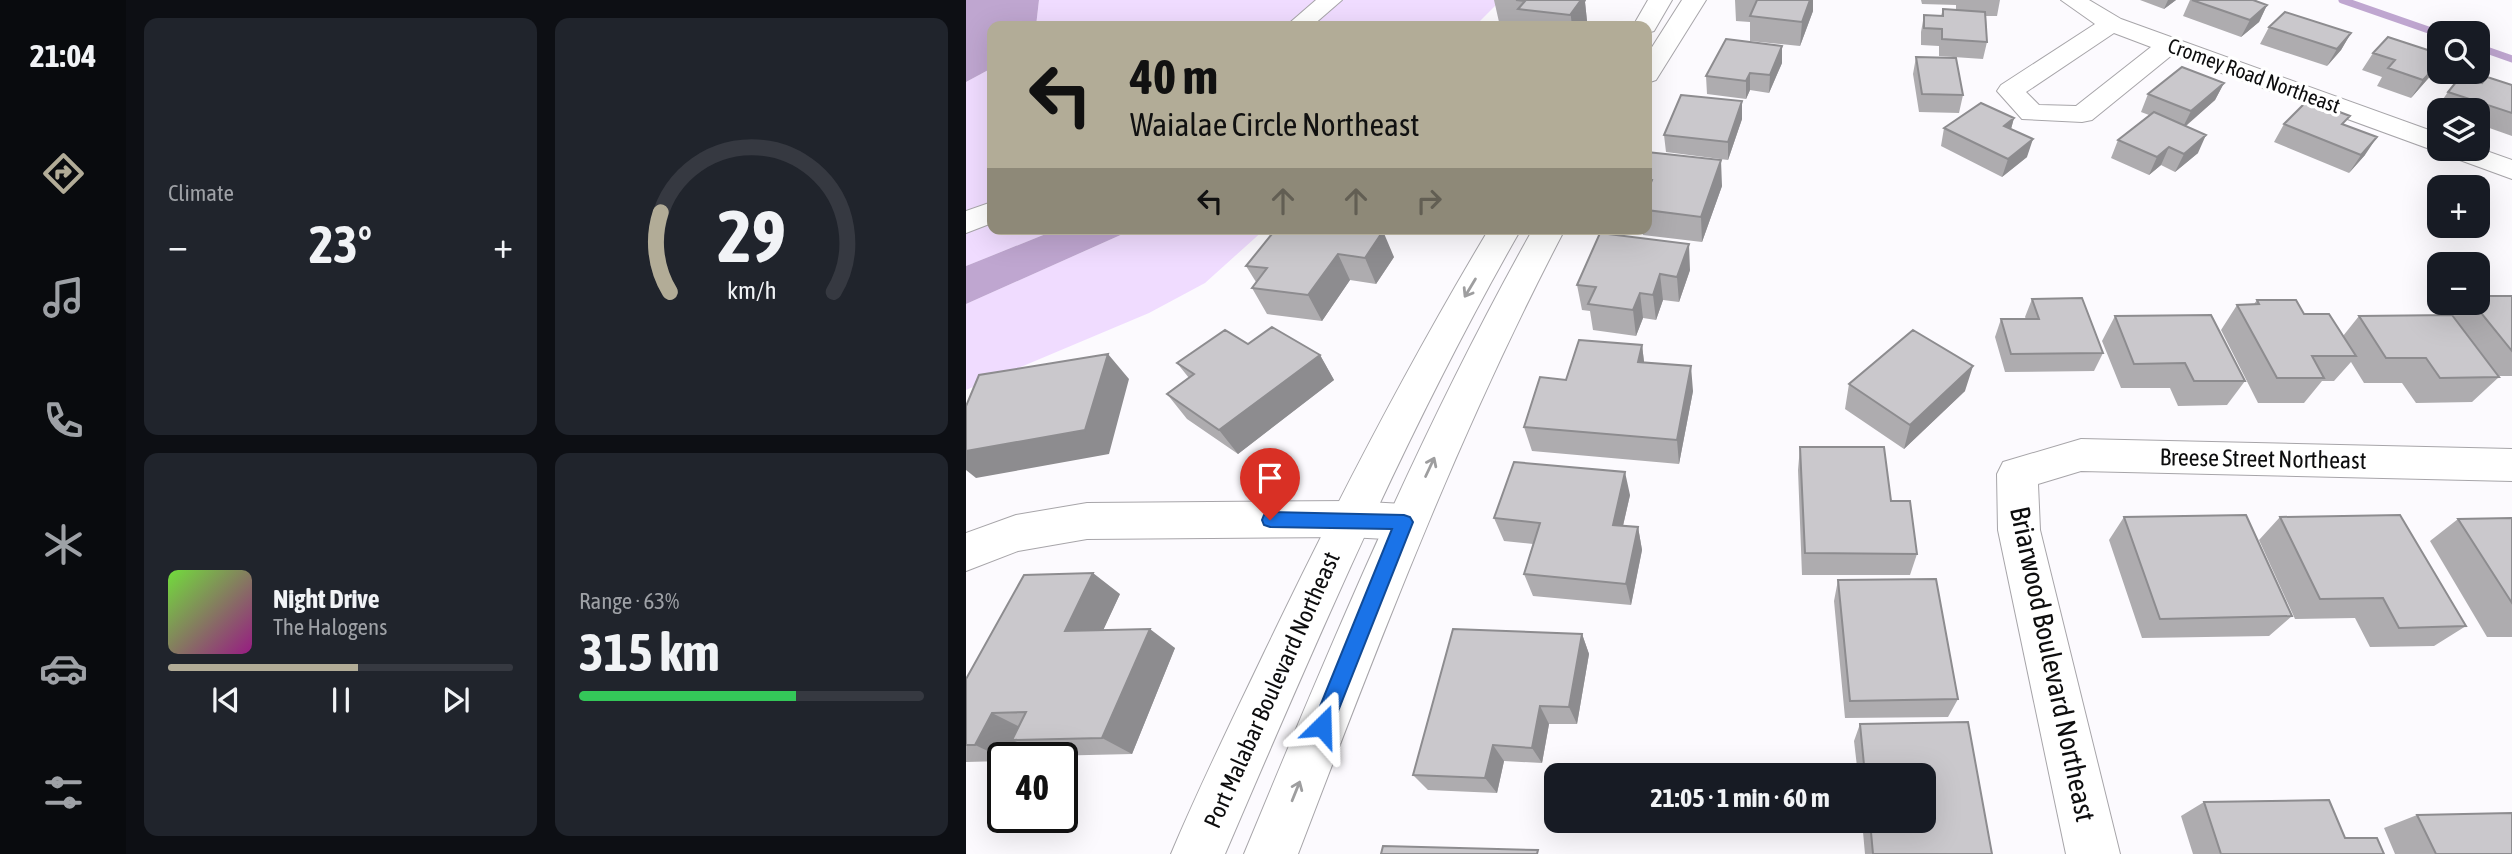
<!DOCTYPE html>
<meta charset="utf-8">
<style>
:root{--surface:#171b24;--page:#20242c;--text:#f1f3f6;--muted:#9ea1a6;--line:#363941;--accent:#b2ac97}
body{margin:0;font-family:"Asap Condensed",sans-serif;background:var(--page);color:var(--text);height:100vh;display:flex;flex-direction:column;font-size:26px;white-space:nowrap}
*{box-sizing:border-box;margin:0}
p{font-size:23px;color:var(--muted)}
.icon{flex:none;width:38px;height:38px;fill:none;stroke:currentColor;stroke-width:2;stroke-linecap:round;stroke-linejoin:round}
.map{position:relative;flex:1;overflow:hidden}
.drawer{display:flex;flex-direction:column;gap:18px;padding:18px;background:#0d0f14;width:840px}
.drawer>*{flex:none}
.guide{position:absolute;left:21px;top:21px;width:665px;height:214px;border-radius:14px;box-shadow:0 7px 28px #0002;background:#b2ac97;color:#111;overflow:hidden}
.buttons{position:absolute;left:1461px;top:21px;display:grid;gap:14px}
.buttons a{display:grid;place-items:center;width:63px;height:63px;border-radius:14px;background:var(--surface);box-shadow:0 7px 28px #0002;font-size:35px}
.speed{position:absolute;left:21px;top:742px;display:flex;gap:14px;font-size:35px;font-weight:700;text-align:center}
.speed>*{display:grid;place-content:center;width:91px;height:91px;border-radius:50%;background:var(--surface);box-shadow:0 7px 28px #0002;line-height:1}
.speed .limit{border:4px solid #111;border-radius:10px;background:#fff;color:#111}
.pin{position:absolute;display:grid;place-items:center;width:60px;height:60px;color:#fff;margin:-72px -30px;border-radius:50% 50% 50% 0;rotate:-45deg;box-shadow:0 0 7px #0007}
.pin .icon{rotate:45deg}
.me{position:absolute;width:77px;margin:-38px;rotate:22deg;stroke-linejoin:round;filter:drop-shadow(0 0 5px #0008)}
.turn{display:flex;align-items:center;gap:24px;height:147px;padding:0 28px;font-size:32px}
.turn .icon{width:91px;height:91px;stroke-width:2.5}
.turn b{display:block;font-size:49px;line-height:60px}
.lanes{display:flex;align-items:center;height:66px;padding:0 28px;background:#0003;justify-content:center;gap:35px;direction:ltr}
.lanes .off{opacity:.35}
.big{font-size:52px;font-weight:700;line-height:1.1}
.drawer .card{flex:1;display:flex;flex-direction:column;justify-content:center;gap:10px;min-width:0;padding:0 24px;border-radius:14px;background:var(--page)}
.drawer .dial{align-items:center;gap:0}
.dial svg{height:182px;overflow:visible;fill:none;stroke:var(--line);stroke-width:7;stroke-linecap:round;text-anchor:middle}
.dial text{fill:var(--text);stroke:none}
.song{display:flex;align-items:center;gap:21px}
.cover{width:84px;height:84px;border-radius:10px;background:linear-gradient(135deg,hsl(100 70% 55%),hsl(310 70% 35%))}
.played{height:7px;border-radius:4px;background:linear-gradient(90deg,var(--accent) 55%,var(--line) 55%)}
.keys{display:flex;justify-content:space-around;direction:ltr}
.heat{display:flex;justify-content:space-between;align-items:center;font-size:38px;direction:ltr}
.charge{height:10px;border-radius:5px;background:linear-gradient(90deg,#34c759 63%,var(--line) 0)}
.drawer .tiles{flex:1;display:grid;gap:18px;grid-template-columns:repeat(2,1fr)}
.trip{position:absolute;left:578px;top:763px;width:392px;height:70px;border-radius:14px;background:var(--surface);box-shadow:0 7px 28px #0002;font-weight:700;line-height:70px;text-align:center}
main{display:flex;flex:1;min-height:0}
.dock{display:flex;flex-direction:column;width:126px;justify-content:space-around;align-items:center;background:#090b0e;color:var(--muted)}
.dock .icon{width:49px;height:49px}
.dock .current{color:var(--accent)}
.dock b{font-size:32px;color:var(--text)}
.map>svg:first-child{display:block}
</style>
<main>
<nav class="dock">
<b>21:04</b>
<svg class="icon current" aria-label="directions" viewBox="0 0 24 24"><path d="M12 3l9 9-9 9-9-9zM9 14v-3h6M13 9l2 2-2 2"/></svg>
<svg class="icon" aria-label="music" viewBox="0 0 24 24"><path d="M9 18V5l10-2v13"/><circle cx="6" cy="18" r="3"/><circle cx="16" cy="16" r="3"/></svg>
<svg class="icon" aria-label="phone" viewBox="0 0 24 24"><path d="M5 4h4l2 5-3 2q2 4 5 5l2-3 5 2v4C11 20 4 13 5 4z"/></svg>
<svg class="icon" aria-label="climate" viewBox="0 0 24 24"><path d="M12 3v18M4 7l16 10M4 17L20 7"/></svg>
<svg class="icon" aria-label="car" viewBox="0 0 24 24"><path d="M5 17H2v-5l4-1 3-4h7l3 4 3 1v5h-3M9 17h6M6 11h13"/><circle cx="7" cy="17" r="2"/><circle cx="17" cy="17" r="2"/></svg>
<svg class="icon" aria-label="filters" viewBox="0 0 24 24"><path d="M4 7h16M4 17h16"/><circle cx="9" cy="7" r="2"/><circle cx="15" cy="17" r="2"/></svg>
</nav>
<section class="drawer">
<div class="tiles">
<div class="card"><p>Climate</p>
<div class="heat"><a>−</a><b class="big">23°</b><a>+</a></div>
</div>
<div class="card dial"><svg viewBox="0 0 100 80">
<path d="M14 69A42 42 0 1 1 86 69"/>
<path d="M14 69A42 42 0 0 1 10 34" stroke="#b2ac97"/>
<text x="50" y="56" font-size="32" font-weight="700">29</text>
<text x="50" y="72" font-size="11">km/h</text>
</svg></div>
<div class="card">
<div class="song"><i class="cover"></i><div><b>Night Drive</b><p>The Halogens</p></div></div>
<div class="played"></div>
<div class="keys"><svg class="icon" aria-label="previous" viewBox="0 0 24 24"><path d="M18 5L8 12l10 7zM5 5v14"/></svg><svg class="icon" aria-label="pause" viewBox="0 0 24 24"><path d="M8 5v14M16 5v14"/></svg><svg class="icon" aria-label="next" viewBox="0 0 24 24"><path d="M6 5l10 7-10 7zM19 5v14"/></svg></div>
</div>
<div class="card"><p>Range · 63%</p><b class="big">315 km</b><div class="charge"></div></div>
</div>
</section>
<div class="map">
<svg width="1546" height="854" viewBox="0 0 1546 854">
<rect width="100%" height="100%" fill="#fcfafe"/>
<path fill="#f0dcff" d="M73 0H535L509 26H70Z
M26 68V229H92L0 266V82Z
M168 229H299L239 283 183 313 0 390V304Z"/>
<path fill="#bfa6d0" d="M73 0 70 26H26V68L0 82V0Z
M92 229H168L0 304V266Z"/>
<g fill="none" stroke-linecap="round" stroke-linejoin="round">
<path stroke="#bfa6d0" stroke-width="7" d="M1376 0 1474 34
M1512 47 1546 59"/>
<defs>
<path id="minor" d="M350 0H376L346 26H320Z
M1095 0H1123L1155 19 1474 134V149L1512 148 1546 160V179L1206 55 1126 120 1116 122 1056 119 1031 91 1035 85 1129 24ZM1148 33 1185 47 1110 106 1073 105 1060 92Z
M26 202V223L0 233V211Z
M1115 439 1546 449V481L1115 471 1072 484 1074 530 1154 854H1100L1032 530 1031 474 1037 462Z
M383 501 438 504 453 509 459 522 453 535 438 540 383 537 121 539 52 551 0 571V533L50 515 121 503Z"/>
<path id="tertiary" d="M682 0H706L688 31 681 33V26H667Z
M716 0H740L690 80 681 83V55Z
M523 229H555C440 430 350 642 259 854H205C234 785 267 718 299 651 368 507 441 366 523 229Z
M567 229H599C493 431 413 642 332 854H278C366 641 454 430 567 229Z"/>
</defs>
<use href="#minor" stroke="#a7a5a9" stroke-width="2"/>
<use href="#tertiary" stroke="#a7a5a9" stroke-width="2"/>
<use href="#minor" fill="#fff" fill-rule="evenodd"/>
<use href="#tertiary" fill="#fff" fill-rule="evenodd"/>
</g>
<path fill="#aeacaf" d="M528 0H620L619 2 621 21 617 26H556L555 24 533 22Z
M769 0H847V11L834 46 784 41V22L770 21Z
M955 0H1034L1031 16H1020L1021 42 1017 59 973 56V46L955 45V32L958 15 975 16 977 9 990 10V5L956 4Z
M1174 0H1210L1198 9Z
M1224 0H1289L1301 5 1293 22 1275 37 1217 16Z
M1303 27 1385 33 1375 50 1361 66 1294 44Z
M816 46V63L803 93 784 90 780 99 741 94 740 76Z
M1407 53 1474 54V64L1467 73 1445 98 1411 86 1416 77 1396 70Z
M950 57 997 95 993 113 953 112 947 74Z
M1258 83 1249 100 1220 126 1232 153 1209 172 1195 165 1183 175 1145 158 1152 140 1183 115 1175 112 1182 94Z
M1516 83 1546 85V136L1512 124V110L1474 111 1470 109 1482 92Z
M776 101V119L762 160 700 152 698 135Z
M1048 118 1045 129 1061 157 1036 177 975 146 978 128Z
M1318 124 1399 155 1383 173 1308 142Z
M681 152 756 186 736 242 677 235 676 229H681Z
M310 229 428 257 410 284 384 280 356 321 301 314 286 288 290 282 280 266Z
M724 270 713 302 697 300 690 320 677 318 670 336 627 330 624 311 616 310 611 285Z
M1546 296V376H1532L1533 377 1506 402 1450 403 1436 383H1398L1385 362 1368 381H1356L1338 403H1292L1255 330 1271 305 1288 304 1291 300 1338 314 1377 336 1393 316 1484 315 1496 303H1512Z
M1066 299 1137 353 1128 371 1039 372 1029 337 1035 319H1060L1059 317Z
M1149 316 1279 381 1261 405 1212 406 1204 388H1155L1136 341Z
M282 344 354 355 368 380 272 454 221 419 201 394 223 378 211 363Z
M676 345 678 362 727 391 713 464 566 451 558 427 600 380Z
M883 384 999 391 938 449 879 409Z
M834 447 925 501 951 554 944 575H836L832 470Z
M664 495 657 526 672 527 676 550 665 605 567 596 558 574 567 544 538 541 528 518Z
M1158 517 1326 616 1303 636 1176 638 1143 540Z
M1314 517 1500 626 1468 646 1404 647 1389 618 1329 619 1293 540Z
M1546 518V637H1521L1464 541 1492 519Z
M872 580 992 699 982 717 879 718 868 601Z
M154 594 137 630 209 648 166 754 80 756 54 743 47 758H37V761L0 762V679Z
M616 634 623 654 611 724H583L576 763 538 761 531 793 462 790 447 775Z
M1002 722 1026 854H899L896 821H957V775H892L888 741 894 724Z
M1238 802 1379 838 1418 854H1227L1215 816Z
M1451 815 1546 854H1429L1418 828Z"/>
<path fill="#8d8c8f" d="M603 0H620L619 2 621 21 617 26H606Z
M844 0H847V11L834 46 836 22Z
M1202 0H1210L1198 9Z
M1301 5 1293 22 1275 37 1284 20Z
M1385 33 1375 50 1361 66 1371 49Z
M816 46V63L803 93 804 75Z
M1474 62 1467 73 1445 98 1457 80Z
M784 73V90L780 99V81Z
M1258 83 1249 100 1216 129 1225 111Z
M776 101V119L762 160V142Z
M1048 118 1043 136 1038 126Z
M1240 135 1232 153 1209 172 1218 154Z
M1411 137 1399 155 1383 173 1395 155Z
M1067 139 1061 157 1036 177 1042 159Z
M1203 147 1195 165 1183 175 1191 157Z
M755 160 756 186 736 242 735 217Z
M417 231 428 257 410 284 399 258Z
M723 244 724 270 713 302 711 277Z
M372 254 384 280 356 321 342 295Z
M694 274 697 300 690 320 687 295Z
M674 293 677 318 670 336 667 310Z
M676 345 679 370 672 362Z
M142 354 163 379 143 454 10 478 0 470V451Z
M354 355 368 380 272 454 253 430Z
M725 366 727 391 713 464 711 440Z
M1007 366 999 391 938 449 944 425Z
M659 472 664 495 652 547 647 525Z
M672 527 676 550 665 605 660 584Z
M127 573 154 594 128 650 99 631Z
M184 629 209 648 166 754 136 738Z
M616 634 623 654 611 724 603 707Z
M574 706 583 724 576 763 566 748Z
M26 713 60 730 46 740 54 743 47 758H37L9 745Z
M527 745 538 761 531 793 519 778Z"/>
<path fill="#cac8cc" stroke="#8d8c8f" stroke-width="2" d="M550 0H615L604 15 552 9 559 1Z
M791 0H844L836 22 784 16Z
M1226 0H1287L1301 5 1284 20Z
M977 9 1019 12 1021 42 976 39V29L958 28V15L977 16Z
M1319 12 1385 33 1371 49 1303 27Z
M1422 37 1474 54V62L1457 80 1422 68 1429 60 1407 53Z
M760 39 816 46 804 75 784 73 780 81 740 76Z
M950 57 990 58 997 95 956 94Z
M1216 67 1258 83 1225 111 1182 94Z
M1495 76 1516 83 1521 77 1546 85V113L1482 92Z
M715 95 776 101 762 142 698 135Z
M1342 100 1384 116 1376 124 1411 137 1395 155 1318 124Z
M1015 103 1048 118 1038 126 1067 139 1042 159 978 128Z
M1188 112 1240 135 1218 154 1203 147 1191 157 1152 140Z
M681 152 755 160 735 217 681 210V192L686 180 681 179Z
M310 229H403L417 231 399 258 372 254 342 295 286 288 301 268 280 266Z
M634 233 723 244 711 277 694 274 687 295 674 293 667 310 622 304 630 287 611 285Z
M1512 296H1546V351L1507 303H1512Z
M1116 298 1137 353 1045 354 1035 319H1073L1066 299Z
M1291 300H1330L1338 314H1363L1390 356H1346L1358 378H1311L1271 305 1293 304Z
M1245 315 1279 381H1228L1219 363 1168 364 1149 316Z
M1486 315 1533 377 1474 378 1460 358H1420L1393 316Z
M306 327 354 355 253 430 201 394 228 374 211 363 259 330 282 344Z
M947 330 1007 366 944 425 883 384Z
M613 340 676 345 672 362 725 366 711 440 558 427 574 377 600 380Z
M142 354 119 430 0 451V406L13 375Z
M834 447H918L925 501H944L951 554 839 553Z
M548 462 659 472 647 525 672 527 660 584 558 574 574 523 528 518Z
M1280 515 1326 616 1194 619 1158 517Z
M1434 515 1500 626 1433 628 1417 598 1354 599 1314 517Z
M1546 518V603L1492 519Z
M127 573 99 631 184 629 136 738 46 740 60 712 26 713 9 745H0V679L58 575Z
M970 579 992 699 884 701 872 580Z
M487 629 616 634 603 707 574 706 566 748 527 745 519 778 447 775Z
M1002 722 1026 854H907L904 821H957V775H899L894 724Z
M1363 800 1379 838H1411L1418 854H1255L1238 802Z
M1546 813V854H1470L1451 815Z
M417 846 572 850 571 854H415Z"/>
<defs><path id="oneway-shaft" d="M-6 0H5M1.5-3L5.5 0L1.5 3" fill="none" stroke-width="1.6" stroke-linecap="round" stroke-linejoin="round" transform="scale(1.75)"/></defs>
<g stroke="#9e9e9f">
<use href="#oneway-shaft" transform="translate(504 288) rotate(121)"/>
<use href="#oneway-shaft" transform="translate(464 467) rotate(-65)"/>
<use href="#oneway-shaft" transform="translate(330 791) rotate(-68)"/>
</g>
<path fill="#1a73e8" stroke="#114b97" stroke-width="2" d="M304 512 438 515 444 517 447 522 363 734 356 737 349 734 346 726 426 529 304 527 298 525 296 520 298 515Z"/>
<g text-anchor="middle" stroke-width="7" stroke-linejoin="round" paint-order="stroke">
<g font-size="21" fill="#0d0d0e" stroke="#fff">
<text transform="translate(1288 76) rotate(20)" y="7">Cromey Road Northeast</text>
</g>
<g font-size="24" fill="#0d0d0e" stroke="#fff">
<text transform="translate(1297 459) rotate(1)" y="8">Breese Street Northeast</text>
<text transform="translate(306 690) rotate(-66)" y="8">Port Malabar Boulevard Northeast</text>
</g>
<g font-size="28" fill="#0d0d0e" stroke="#fff">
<text transform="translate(1087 664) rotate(78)" y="10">Briarwood Boulevard Northeast</text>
</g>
</g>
</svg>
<div class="buttons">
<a><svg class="icon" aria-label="search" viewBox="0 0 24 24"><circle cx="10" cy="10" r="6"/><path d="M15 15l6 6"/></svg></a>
<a><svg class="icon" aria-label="layers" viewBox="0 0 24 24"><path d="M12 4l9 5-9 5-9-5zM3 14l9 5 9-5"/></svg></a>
<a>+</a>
<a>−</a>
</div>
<div class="speed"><div class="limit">40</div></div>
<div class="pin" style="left:304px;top:520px;background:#d93025"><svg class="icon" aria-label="arrive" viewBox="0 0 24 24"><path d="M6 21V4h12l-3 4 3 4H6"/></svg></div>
<svg class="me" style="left:356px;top:726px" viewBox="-20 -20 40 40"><path d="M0-17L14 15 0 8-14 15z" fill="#1a73e8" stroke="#fff" stroke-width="4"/></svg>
<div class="trip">21:05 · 1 min · 60 m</div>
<div class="guide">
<div class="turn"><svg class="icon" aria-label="left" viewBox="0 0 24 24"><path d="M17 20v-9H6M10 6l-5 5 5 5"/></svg><div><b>40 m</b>Waialae Circle Northeast</div></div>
<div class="lanes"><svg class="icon" aria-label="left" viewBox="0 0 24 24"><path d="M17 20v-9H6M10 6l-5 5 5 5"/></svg><svg class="icon off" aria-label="ahead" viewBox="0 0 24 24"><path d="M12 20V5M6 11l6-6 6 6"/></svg><svg class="icon off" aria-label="ahead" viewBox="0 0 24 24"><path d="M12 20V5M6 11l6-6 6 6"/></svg><svg class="icon off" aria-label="right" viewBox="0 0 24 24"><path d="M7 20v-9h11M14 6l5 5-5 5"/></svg></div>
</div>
</div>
</main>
